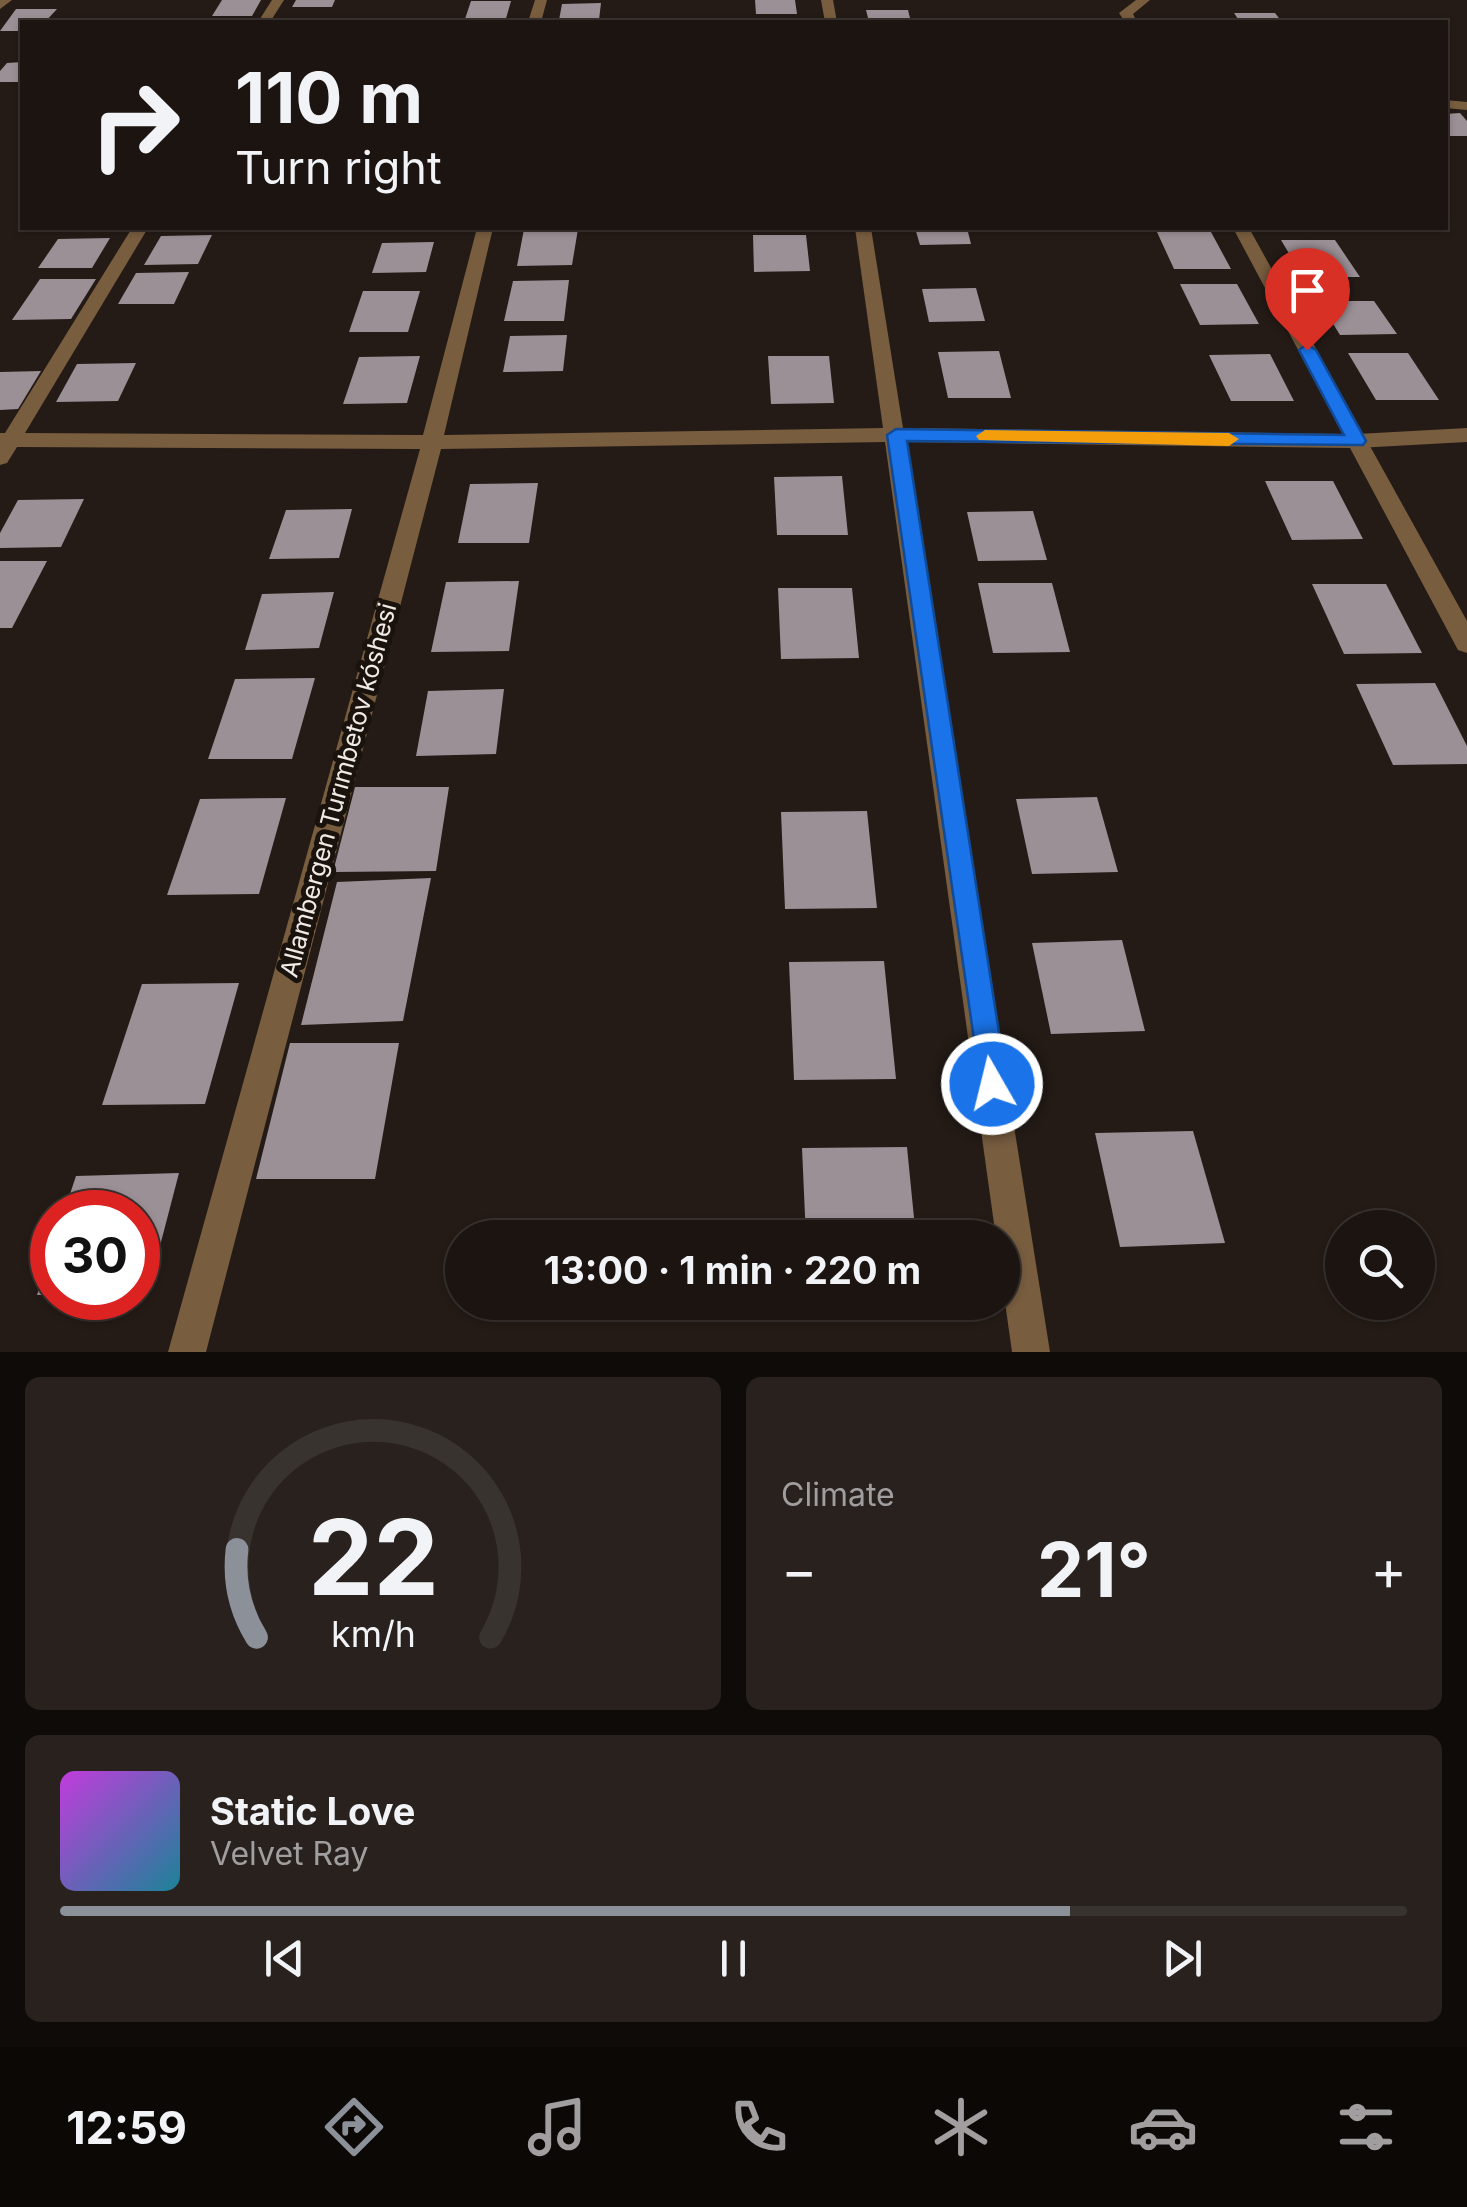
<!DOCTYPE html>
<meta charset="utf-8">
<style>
:root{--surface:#1b1410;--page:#28211e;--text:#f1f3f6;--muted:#a09e9f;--line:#393330;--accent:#8c9099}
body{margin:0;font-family:Inter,sans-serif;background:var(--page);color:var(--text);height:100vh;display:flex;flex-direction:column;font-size:38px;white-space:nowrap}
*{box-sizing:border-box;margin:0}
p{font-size:32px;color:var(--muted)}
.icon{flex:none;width:55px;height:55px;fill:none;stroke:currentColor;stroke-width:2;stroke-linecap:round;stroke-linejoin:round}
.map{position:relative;height:1352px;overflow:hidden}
.side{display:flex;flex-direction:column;gap:25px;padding:25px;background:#0f0b09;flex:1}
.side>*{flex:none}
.banner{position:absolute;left:20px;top:20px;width:1428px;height:210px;border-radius:0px;box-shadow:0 2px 8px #0004,0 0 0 2px var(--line);background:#1b1410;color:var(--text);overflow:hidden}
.controls{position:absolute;left:1325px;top:1210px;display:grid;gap:20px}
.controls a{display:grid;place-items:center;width:110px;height:110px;border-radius:50%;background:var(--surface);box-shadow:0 2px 8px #0004,0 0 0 2px var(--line);font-size:50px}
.speed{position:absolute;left:30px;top:1190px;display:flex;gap:20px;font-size:50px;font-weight:700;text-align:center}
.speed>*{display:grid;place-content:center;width:130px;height:130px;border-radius:50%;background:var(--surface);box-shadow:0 2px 8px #0004,0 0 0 2px var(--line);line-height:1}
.speed .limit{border:15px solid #d22;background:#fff;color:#111}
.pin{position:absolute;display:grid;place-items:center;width:85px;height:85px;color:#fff;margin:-102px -42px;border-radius:50% 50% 50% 0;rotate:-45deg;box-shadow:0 0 10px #0007}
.pin .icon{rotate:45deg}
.me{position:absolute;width:110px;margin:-55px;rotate:352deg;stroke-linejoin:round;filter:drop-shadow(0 0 8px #0008)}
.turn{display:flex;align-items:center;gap:35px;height:210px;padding:0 50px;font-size:45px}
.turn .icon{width:130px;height:130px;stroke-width:2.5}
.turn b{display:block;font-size:70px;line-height:85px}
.big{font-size:75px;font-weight:700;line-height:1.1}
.side .tile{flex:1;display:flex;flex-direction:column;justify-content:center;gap:15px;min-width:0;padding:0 35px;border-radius:15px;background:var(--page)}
.side .dial{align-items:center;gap:0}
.dial svg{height:260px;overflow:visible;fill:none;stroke:var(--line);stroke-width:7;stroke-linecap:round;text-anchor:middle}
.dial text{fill:var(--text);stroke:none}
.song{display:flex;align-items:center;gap:30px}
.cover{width:120px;height:120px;border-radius:15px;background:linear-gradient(135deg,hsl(290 70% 55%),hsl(190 70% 35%))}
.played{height:10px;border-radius:5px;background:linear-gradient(90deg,var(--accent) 75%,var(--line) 75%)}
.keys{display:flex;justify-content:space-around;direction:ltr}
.heat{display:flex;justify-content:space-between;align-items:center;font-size:55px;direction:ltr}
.side .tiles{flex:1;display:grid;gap:25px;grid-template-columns:1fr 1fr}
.tile:last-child{grid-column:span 2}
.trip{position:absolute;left:445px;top:1220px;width:575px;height:100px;border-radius:50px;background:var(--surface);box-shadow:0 2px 8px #0004,0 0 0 2px var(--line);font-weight:700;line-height:100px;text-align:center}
.tabs{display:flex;height:160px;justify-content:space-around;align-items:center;background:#0b0806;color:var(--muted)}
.tabs .icon{width:70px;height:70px}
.tabs .active{color:var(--accent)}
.tabs b{font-size:45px;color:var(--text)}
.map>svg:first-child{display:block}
</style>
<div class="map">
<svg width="1467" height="1352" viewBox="0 0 1467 1352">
<rect width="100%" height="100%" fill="#241b16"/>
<path fill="#9b9096" d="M222 0H261L252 16H212Z
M296 0H335L332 7H292Z
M755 0H795L797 14H756Z
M471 1H511L505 22H464Z
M601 3 599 20H559L562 4Z
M16 9H57L45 22H22V31H0Z
M866 10H908L911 22H869Z
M1234 13H1275L1282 22H1240Z
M22 62V82H0V71L7 63Z
M1460 113 1467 121V136H1445V114Z
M915 228H967L971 244 920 245Z
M524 229H578L572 265 517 266Z
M1157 232H1211L1231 269H1174Z
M212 235 198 264 144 265 161 236Z
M753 235H806L810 271 754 272Z
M110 238 92 268H38L58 239Z
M1281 240H1335L1360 277H1303Z
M434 242 426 272 372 273 382 243Z
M189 272 174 304H118L136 273Z
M40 279H96L71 319 12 320Z
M569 280 564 321H504L513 281Z
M1180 284H1237L1259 324 1200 325Z
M976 288 985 321 929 322 922 289Z
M363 291H420L408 332H349Z
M1319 301H1374L1397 334 1340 335Z
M567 335 563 371 503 372 510 336Z
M999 351 1011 398H948L938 352Z
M1348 353H1408L1439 400H1376Z
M1270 354 1294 401H1231L1209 355Z
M420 356 407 403 343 404 359 357Z
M768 356H829L834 403 771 404Z
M136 363 118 401 56 402 77 364Z
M41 371 18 409 0 410V372Z
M842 476 848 535H777L774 477Z
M1265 481H1333L1363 539 1292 540Z
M538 483 529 543H458L470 484Z
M84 499 61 547 0 548V533L18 500Z
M352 509 339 558 269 559 286 510Z
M1033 511 1047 560 978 561 967 512Z
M0 561H47L12 628H0Z
M519 581 509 651 431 652 446 582Z
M978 583H1052L1070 652 993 653Z
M1312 584H1386L1422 653 1344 654Z
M778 588H852L859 658 781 659Z
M334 592 319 648 245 650 262 594Z
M315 678 292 759H208L235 679Z
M1435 683 1467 746V764L1393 765 1356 684Z
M504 689 496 754 416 756 428 691Z
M355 787H449L436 871 333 872Z
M1097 797 1118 872 1032 874 1016 799Z
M286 798 259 894 167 895 200 799Z
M867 811 877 908 785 909 781 812Z
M431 878 403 1021 301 1025 337 882Z
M1122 940 1145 1031 1051 1034 1032 943Z
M884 961 896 1079 794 1080 789 962Z
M239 983 205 1104 102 1105 142 984Z
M290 1043H399L375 1179H256Z
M1193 1131 1225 1243 1120 1247 1095 1133Z
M907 1147 916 1238H806L802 1148Z
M179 1173 148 1292H138V1212H64L76 1176Z
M52 1251V1295H37Z"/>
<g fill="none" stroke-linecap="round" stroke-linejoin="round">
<path fill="#785d3f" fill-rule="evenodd" d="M1467 428V442L1357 448 1347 441 1357 434Z"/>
<path fill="#785d3f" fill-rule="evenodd" d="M0 0H12L0 9Z
M272 0H284L270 22H258Z
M535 0H547L541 22H528Z
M821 0H833L837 22H825Z
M1136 0H1150L1133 14 1137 22H1125L1119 13Z
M1445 100 1467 102V110L1445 108Z
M132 228H148L25 433 423 435 477 228H493L444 435 883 428 855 228H871L903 428 1343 434 1233 228H1249L1467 621V653L1458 650 1350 448 905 442 1050 1352H1012L1002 1281V1238H996L885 442 441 449 206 1352H168L420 449 17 447 7 463 0 465V433H5Z"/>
</g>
<path fill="#1a73e8" stroke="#114b97" stroke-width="2.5" d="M1307 344 1316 350 1366 441 1363 445 907 441 1007 1084 1002 1095 992 1099 982 1095 887 435 896 429 1344 435 1299 350Z"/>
<path fill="#f59e0b" d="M985 430 1229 433 1239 439 1229 446 979 440 976 436Z"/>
<g text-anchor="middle" stroke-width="10" stroke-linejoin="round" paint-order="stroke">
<g font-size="25" fill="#f0eae6" stroke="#1a120d">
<text transform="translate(338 790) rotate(-75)" y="9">Allambergen Turımbetov kóshesi</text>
</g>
</g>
</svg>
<div class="controls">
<a><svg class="icon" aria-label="search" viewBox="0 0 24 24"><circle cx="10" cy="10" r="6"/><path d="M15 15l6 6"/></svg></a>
</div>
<div class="speed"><div class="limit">30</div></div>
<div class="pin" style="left:1307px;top:350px;background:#d93025"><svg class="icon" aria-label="arrive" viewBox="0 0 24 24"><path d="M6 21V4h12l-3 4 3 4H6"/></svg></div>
<svg class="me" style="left:992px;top:1084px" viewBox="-20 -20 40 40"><circle r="17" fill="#1a73e8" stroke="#fff" stroke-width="3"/><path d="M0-11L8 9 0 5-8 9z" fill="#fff"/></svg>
<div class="trip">13:00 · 1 min · 220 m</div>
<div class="banner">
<div class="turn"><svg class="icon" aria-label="right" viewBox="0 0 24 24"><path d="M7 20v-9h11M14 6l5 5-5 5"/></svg><div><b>110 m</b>Turn right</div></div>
</div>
</div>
<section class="side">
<div class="tiles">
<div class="tile dial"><svg viewBox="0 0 100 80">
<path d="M14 69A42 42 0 1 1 86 69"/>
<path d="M14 69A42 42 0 0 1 8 42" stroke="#8c9099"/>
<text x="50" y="56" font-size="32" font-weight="700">22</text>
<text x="50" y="72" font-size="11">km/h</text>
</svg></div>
<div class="tile"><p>Climate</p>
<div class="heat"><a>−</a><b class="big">21°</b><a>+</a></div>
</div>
<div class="tile">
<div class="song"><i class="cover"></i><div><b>Static Love</b><p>Velvet Ray</p></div></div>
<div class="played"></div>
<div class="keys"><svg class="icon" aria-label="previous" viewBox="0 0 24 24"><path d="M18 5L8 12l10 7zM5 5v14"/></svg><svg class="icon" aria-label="pause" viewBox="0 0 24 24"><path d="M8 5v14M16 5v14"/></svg><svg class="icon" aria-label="next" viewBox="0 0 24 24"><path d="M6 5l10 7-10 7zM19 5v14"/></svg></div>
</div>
</div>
</section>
<nav class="tabs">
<b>12:59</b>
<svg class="icon active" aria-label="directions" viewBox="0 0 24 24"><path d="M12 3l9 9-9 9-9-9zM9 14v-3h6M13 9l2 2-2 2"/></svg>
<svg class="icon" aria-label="music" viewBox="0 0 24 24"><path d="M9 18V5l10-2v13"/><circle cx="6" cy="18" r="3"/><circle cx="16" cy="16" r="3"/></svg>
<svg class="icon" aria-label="phone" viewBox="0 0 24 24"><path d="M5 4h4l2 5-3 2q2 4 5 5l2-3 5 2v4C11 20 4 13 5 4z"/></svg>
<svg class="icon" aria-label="climate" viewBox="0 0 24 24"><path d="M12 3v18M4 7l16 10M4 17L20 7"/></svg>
<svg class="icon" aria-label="car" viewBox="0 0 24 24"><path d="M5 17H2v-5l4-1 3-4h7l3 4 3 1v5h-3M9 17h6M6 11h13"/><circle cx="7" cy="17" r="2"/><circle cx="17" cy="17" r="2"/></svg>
<svg class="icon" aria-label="filters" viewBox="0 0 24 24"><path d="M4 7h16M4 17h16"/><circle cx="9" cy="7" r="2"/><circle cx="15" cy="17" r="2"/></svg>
</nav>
